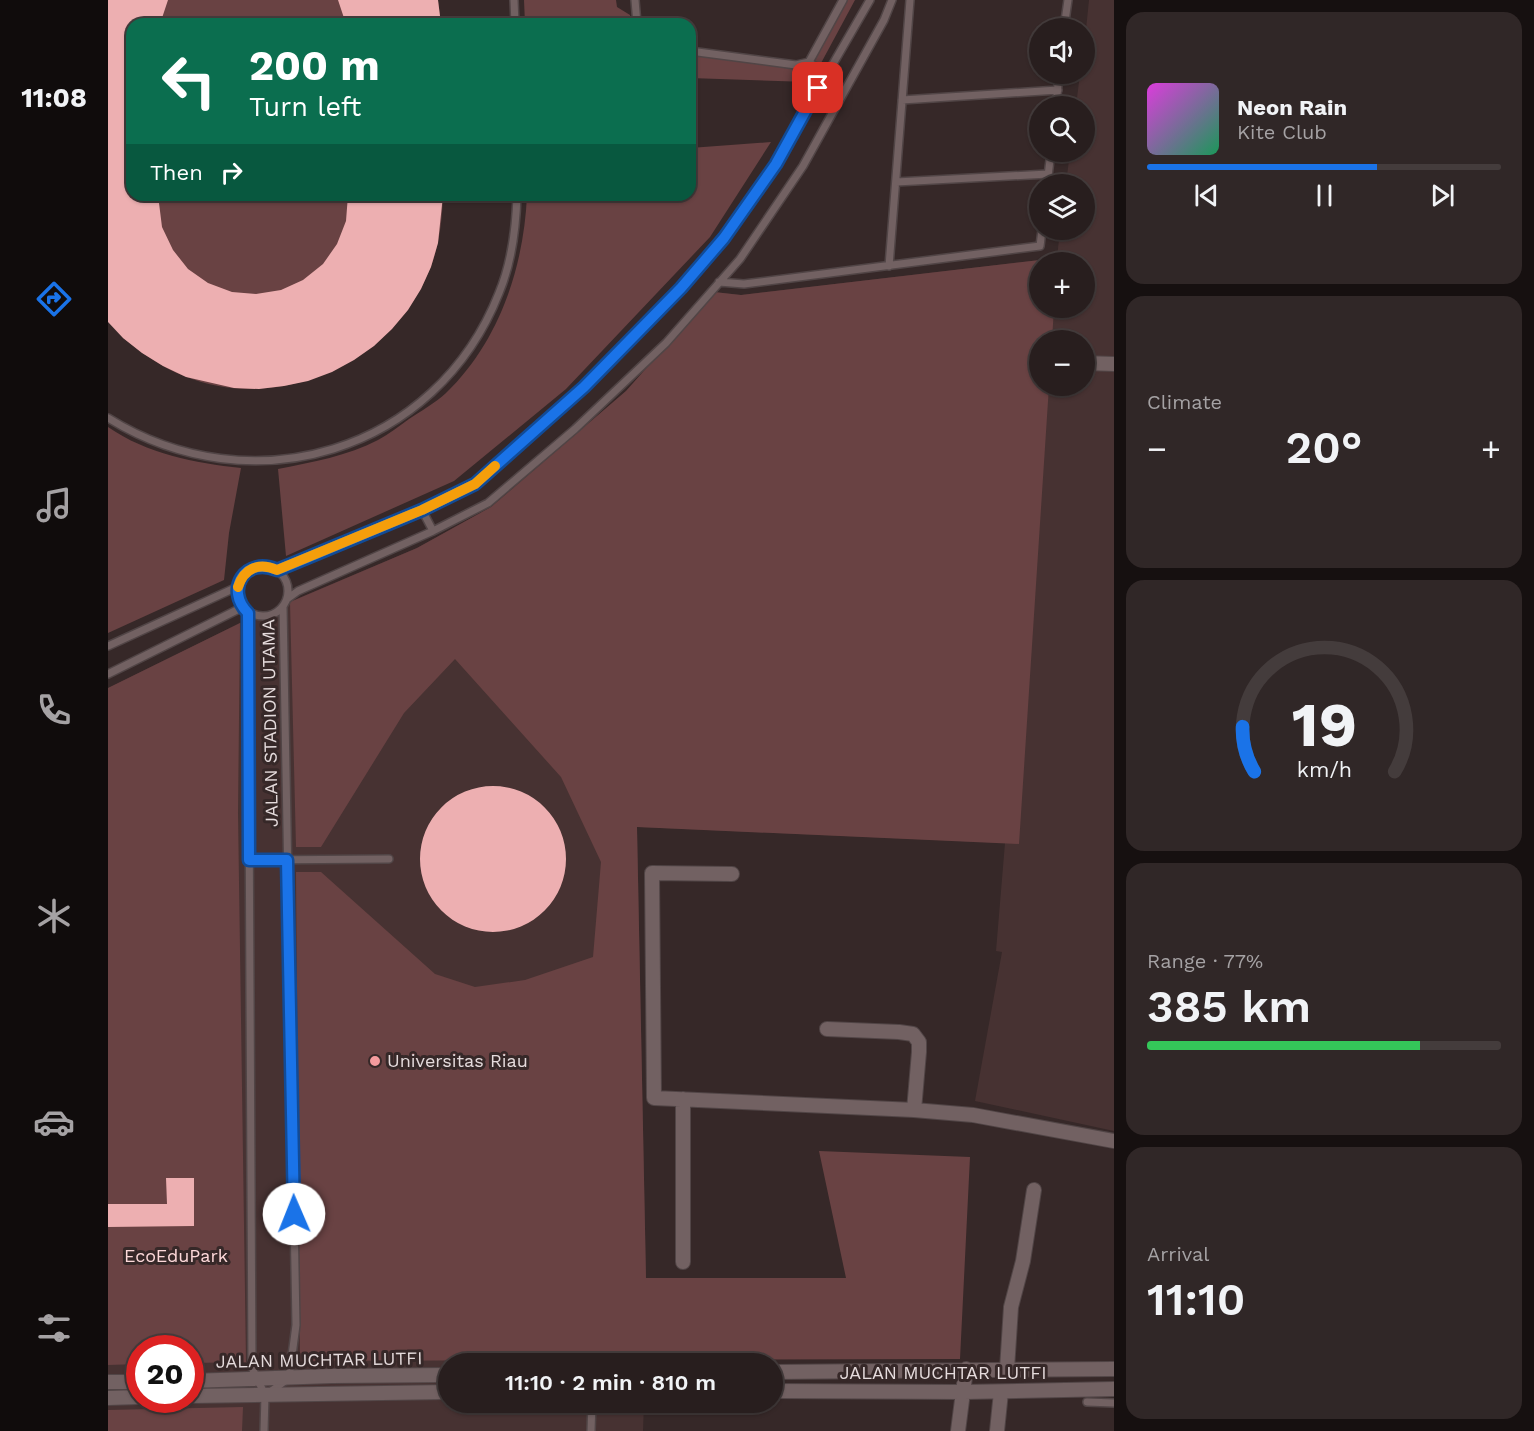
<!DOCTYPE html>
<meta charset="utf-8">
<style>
:root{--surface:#281e1e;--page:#302727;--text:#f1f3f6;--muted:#a5a2a4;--line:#443c3c;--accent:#1a73e8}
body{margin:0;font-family:"Work Sans",sans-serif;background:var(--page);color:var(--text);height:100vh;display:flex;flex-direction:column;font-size:22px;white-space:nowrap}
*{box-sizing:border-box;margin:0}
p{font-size:20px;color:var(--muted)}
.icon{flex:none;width:33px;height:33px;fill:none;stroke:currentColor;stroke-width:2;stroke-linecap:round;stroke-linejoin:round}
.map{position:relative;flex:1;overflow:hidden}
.drawer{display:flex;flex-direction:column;gap:12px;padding:12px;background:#161010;width:420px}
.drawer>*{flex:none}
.guide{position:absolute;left:18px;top:18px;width:570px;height:183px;border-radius:18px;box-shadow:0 2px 4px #0004,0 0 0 2px var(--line);background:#0b6e4f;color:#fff;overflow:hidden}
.controls{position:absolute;left:921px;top:18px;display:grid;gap:12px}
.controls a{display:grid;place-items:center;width:66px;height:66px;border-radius:50%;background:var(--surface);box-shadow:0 2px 4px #0004,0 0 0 2px var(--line);font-size:30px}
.speed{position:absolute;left:18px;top:1335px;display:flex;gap:12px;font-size:30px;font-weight:700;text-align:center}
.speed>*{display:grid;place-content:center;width:78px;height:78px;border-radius:50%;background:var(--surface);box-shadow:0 2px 4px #0004,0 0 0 2px var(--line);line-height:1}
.speed .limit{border:9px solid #d22;background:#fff;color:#111}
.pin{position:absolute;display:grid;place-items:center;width:51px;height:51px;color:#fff;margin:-26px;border-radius:12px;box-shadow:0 3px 9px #0006}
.me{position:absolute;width:66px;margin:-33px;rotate:359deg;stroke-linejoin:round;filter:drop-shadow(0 0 4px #0008)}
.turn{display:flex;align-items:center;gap:21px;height:126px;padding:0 24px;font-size:27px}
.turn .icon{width:78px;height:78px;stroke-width:2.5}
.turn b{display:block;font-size:42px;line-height:51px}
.then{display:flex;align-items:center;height:57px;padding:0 24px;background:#0003;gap:12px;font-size:22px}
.big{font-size:45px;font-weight:600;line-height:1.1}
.drawer .tile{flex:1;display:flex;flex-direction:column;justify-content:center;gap:9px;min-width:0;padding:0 21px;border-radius:18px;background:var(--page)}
.drawer .dial{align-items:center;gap:0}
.dial svg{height:156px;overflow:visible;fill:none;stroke:var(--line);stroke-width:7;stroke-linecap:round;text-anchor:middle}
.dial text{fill:var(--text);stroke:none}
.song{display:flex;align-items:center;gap:18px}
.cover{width:72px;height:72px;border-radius:9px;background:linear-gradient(135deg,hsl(300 70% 55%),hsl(150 70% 35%))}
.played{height:6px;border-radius:3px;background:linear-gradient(90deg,var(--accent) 65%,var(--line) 65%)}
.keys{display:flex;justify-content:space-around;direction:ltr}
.heat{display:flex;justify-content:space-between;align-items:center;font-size:33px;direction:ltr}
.charge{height:9px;border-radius:4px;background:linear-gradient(90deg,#34c759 77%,var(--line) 0)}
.trip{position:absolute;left:330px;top:1353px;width:345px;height:60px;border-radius:30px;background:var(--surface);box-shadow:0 2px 4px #0004,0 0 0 2px var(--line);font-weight:600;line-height:60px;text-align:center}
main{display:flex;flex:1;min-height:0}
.dock{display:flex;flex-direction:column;width:108px;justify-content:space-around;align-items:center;background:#100c0c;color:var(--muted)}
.dock .icon{width:42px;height:42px}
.dock .on{color:var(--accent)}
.dock b{font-size:27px;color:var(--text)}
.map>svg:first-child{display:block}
</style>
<main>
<nav class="dock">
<b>11:08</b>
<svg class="icon on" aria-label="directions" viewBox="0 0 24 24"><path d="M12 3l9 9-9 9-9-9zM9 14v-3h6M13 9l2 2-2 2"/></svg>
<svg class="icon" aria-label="music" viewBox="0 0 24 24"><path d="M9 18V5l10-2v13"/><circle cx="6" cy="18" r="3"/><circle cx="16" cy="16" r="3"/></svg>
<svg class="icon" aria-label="phone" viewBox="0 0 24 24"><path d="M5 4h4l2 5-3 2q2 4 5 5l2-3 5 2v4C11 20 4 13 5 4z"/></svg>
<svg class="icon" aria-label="climate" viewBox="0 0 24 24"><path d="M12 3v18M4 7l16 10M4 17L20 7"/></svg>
<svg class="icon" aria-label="car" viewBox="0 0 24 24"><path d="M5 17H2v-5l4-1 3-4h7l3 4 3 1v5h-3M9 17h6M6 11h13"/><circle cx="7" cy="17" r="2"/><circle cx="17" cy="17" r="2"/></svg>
<svg class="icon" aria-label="filters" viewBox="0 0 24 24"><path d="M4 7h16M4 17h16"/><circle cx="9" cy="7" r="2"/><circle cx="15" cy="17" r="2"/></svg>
</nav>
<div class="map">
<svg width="1006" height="1431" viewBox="0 0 1006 1431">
<rect width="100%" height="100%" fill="#362828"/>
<path fill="#473232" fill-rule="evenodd" d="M981 0H1006V1131L867 1101 894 952 888 951 897 843 529 827 538 1278 536 1363 340 1364V1402L536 1403 535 1431H0V688L132 623 309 548 383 507 518 391 606 292 633 295 949 258 952 230H976V184H958L962 152H976V106H968L972 74H976L977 39ZM932 262H976V308H932ZM932 340H976V386H932ZM32 1348H82V1400H32Z"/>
<path fill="#694243" d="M0 0H330L333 24H24V195H335C334 219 332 243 323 266 287 362 172 415 76 376 53 367 34 353 15 338Z
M416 0H508L509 7 522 15 523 24H417Z
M736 0H747L712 65 704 61Z
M582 53 697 67 706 72 701 82 582 78Z
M663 142 602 237 458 389 346 481 178 556 170 469C204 462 240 456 270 440 281 434 291 426 301 419 313 411 327 403 338 393 391 342 416 267 419 195H582V148Z
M949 258V262H932V308H946L944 340H932V386H941L911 844 529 827 538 1278H738L711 1151 862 1157 852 1359 192 1361 188 872H213L327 974 367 987 417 980 485 957 493 862 453 777 347 659 296 713 213 847H188L182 602 309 548 383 507 518 391 606 292 633 295Z
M0 427C39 454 87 463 133 468L121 533 116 580 0 633Z
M132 623 130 813 138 1362 83 1363 82 1348H32L31 1364 0 1365V688Z
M135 1407 134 1431H0V1410Z"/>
<path fill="#edafb1" d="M0 0H60L52 24H24V195H50L54 227 65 250 80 269 100 283 124 292 148 294 173 290 195 280 215 264 229 244 238 221 240 195H335L330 243 323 267 313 289 300 310 284 329 266 346 246 360 224 372 200 381 176 386 151 389 126 388 78 377 55 366 34 353 15 338 0 322Z
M230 0H330L333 24H238Z
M312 859a73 73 0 1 1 146 0a73 73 0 1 1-146 0Z
M58 1178H86V1226L0 1227V1204H59Z"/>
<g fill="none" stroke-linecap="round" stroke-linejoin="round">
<defs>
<path id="lane" d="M406 0 407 24
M527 0 529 24
M956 28 960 0
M582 51 688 65 701 62 735 0
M701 62 718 74
M794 100 950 90
M948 106 951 74
M788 182 940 174
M939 184 943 152
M781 266 802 0
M611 282 636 284 932 246 934 230
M0 418C143 507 328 453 391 293 404 262 408 229 409 195
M314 510 325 531
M130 591a25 25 0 1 1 50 0a25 25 0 1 1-50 0Z
M169 570 314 510 367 484 476 387 573 288 616 238 667 164 762 0
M179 599 190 591 325 531 380 503 467 429 558 343 632 259 695 166 776 20 784 0
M140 613 144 1368 157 1395 156 1431
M0 646 129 587
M0 674 135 607
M141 860 281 859
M162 1392 181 1378 188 1325 175 606
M979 1402 1006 1403
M483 1431 484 1402"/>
<path id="street" d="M976 363 1006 364
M624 874 544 873 546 1098 806 1110 865 1115 1006 1141
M719 1029 791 1032 805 1034 811 1042V1052L806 1110
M575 1099V1262
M899 1369 903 1307 915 1261 926 1190
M664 1372 1006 1369
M82 1381 224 1376 340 1375
M0 1382H32
M664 1391 856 1392 1006 1389
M82 1396 340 1392
M0 1398 32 1397
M850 1431 858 1369
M889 1431 893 1392"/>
</defs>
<use href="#lane" stroke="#514546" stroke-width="10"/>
<use href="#street" stroke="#514546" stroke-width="16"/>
<use href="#lane" stroke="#726162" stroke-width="7"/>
<use href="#street" stroke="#726162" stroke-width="14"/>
</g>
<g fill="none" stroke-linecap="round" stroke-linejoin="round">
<defs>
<path id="route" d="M186 1214 179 860H141L140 613C116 589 138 556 169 570L184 564 314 510 367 484 476 387 573 288 616 238 668 164 710 88"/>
</defs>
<use href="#route" stroke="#114b97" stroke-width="15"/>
<use href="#route" stroke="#1a73e8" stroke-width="10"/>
<path stroke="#f59e0b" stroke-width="10" d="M130 587C136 568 151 562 169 570L314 510 367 484 387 466"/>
</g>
<circle fill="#f59b9e" stroke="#362828" stroke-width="2" cx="267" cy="1061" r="6"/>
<g text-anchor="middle" stroke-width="6" stroke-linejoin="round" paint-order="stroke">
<g font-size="18" fill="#e5dbdc" stroke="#362828">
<text transform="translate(162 723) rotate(-91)" y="6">JALAN STADION UTAMA</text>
<text transform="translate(211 1360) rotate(-1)" y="6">JALAN MUCHTAR LUTFI</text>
<text x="835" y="1379">JALAN MUCHTAR LUTFI</text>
</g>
<g font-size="18" fill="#e5dbdc" stroke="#362828" text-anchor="start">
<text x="279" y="1067">Universitas Riau</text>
</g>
<g font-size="18" fill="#fed9da" stroke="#362828">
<text x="68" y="1262">EcoEduPark</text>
</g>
</g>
</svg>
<div class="controls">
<a><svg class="icon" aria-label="sound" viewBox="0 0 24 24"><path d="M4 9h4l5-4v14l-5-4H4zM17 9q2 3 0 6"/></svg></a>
<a><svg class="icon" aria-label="search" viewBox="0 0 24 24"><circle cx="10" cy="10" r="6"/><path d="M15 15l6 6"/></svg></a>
<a><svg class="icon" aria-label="layers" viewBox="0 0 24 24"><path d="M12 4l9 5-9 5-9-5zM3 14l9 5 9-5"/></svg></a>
<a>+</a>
<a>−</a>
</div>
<div class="speed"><div class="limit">20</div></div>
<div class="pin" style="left:710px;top:88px;background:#d93025"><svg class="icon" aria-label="arrive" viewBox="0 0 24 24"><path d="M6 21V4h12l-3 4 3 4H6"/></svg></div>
<svg class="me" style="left:186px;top:1214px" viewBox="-20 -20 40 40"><circle r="19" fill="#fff"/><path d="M0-13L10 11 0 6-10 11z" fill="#1a73e8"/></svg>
<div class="trip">11:10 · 2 min · 810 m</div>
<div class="guide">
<div class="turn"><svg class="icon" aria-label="left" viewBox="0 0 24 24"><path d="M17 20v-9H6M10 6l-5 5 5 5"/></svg><div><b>200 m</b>Turn left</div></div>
<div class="then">Then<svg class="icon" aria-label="right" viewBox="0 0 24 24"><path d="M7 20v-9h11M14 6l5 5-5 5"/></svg></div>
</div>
</div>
<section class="drawer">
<div class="tile">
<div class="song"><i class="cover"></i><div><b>Neon Rain</b><p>Kite Club</p></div></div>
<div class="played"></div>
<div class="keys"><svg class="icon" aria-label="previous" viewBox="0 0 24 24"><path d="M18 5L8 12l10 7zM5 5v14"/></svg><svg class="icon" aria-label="pause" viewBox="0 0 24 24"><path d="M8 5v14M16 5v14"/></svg><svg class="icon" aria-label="next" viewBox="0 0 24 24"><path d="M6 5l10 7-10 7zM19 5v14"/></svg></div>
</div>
<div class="tile"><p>Climate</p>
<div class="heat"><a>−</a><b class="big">20°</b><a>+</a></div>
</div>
<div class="tile dial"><svg viewBox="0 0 100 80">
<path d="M14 69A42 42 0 1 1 86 69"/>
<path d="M14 69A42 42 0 0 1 8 46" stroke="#1a73e8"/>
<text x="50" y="56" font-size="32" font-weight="700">19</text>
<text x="50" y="72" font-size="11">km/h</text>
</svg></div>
<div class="tile"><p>Range · 77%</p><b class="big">385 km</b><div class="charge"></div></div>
<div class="tile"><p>Arrival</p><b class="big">11:10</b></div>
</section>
</main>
